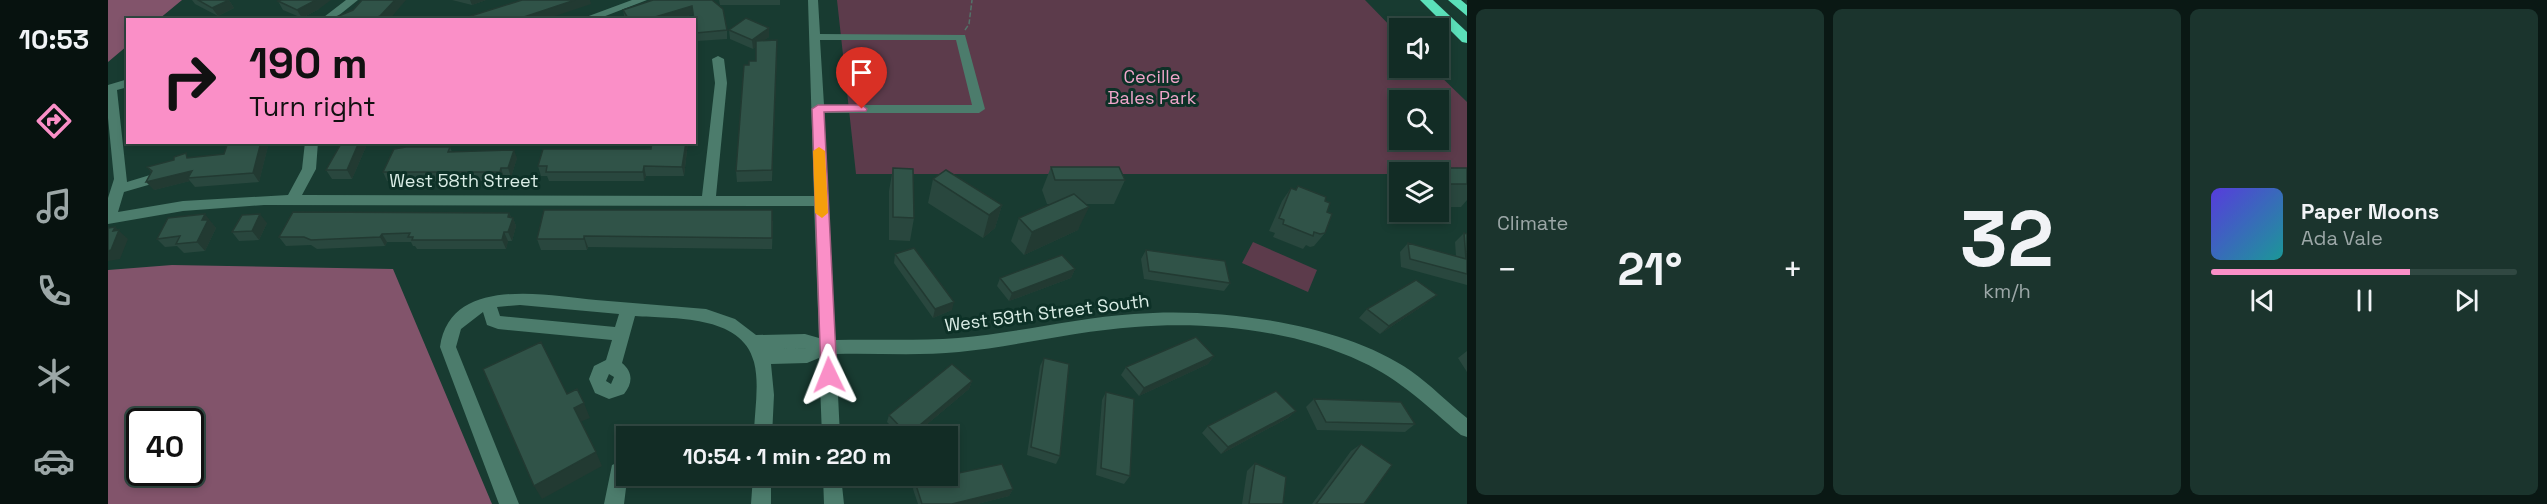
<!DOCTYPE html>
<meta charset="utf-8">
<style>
:root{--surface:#122c25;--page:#1b342d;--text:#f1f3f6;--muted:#9ca7a7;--line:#314842;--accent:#fa8fc7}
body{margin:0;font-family:"Space Grotesk",sans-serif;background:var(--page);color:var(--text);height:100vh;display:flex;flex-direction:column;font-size:22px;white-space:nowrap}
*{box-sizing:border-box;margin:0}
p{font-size:20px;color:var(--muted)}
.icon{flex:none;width:33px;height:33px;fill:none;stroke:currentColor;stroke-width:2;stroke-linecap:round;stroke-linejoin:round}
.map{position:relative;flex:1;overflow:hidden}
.drawer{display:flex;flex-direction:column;gap:9px;padding:9px;background:#0a1814;width:1080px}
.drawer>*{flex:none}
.guide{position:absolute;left:18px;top:18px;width:570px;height:126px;border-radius:0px;box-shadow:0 3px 9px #0003,0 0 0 2px var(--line);background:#fa8fc7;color:#111;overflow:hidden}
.tools{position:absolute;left:1281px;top:18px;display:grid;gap:12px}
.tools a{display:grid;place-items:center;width:60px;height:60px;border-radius:0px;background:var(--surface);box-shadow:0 3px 9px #0003,0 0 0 2px var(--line);font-size:30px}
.speed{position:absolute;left:18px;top:408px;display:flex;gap:12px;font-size:30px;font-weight:700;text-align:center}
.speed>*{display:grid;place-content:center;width:78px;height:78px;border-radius:50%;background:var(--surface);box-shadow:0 3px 9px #0003,0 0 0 2px var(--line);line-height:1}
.speed .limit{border:3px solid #111;border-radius:9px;background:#fff;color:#111}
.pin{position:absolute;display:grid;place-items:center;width:51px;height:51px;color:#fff;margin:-62px -26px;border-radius:50% 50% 50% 0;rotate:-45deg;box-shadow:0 0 6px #0007}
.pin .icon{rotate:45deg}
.me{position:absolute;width:66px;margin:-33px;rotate:358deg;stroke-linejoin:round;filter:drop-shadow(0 0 4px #0008)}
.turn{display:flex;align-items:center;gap:21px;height:126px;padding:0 24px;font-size:27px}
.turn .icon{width:78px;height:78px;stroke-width:2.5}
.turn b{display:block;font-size:42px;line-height:51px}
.big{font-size:45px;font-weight:700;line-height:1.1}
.drawer .card{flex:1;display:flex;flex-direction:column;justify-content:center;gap:9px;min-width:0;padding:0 21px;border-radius:9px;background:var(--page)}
.drawer .dial{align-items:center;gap:0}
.dial b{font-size:78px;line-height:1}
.song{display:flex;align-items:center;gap:18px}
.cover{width:72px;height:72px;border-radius:9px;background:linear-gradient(135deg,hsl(250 70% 55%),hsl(180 70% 35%))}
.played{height:6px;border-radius:3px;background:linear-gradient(90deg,var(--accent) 65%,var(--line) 65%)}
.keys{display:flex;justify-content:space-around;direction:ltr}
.heat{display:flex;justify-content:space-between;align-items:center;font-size:33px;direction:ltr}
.drawer .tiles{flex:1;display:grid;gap:9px;grid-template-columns:repeat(3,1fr)}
.trip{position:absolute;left:508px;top:426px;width:342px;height:60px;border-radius:0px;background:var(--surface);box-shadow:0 3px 9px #0003,0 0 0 2px var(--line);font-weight:700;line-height:60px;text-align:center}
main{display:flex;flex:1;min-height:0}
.tab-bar{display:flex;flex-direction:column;width:108px;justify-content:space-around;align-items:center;background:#07120f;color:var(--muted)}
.tab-bar .icon{width:42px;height:42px}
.tab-bar .current{color:var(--accent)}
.tab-bar b{font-size:27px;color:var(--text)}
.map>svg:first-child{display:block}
</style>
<main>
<nav class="tab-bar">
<b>10:53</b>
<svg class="icon current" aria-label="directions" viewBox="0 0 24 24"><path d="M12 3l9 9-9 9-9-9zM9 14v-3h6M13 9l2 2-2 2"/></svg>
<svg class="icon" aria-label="music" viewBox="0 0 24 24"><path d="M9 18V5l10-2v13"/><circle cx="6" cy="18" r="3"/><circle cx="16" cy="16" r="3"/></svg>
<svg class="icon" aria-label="phone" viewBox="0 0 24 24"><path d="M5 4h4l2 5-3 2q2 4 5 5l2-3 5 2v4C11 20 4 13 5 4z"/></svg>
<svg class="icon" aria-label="climate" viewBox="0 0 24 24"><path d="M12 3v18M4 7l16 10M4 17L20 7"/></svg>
<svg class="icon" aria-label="car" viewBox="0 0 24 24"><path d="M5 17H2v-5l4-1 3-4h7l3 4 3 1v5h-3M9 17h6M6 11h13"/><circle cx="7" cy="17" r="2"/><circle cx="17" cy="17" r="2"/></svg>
</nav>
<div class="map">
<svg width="1359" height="504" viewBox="0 0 1359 504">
<rect width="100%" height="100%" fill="#183b31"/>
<path fill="#5c3b4b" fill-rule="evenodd" d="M729 0H1257L1291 35 1292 68H1324L1359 102V174H748ZM1292 100H1330V140H1292Z
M1145 242 1209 270 1200 292 1134 263Z"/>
<path fill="#82546b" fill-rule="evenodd" d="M0 0H74L51 19 20 20 19 46 0 62Z
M64 265 285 269 384 504H0V270ZM32 422H82V472H32Z"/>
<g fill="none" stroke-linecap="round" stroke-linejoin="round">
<path stroke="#547269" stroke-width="1.5" stroke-dasharray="5 2" stroke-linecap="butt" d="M857 30 861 24 864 0"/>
<path fill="#4c7c6c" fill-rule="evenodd" d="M238 0H250L225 20H212Z
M524 0H539L487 20H470Z
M700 0H710L712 34 857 35 877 109 871 113H716L727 340C768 339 810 341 850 338 909 333 967 318 1026 314 1109 307 1234 323 1303 371 1323 385 1340 403 1359 418V437L1353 435C1321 408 1292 379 1254 362 1187 330 1101 321 1027 327 968 331 910 346 851 352 811 356 769 353 728 354L732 436H714L711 358 699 363 663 364 666 395 664 436H646C646 412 652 386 646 362 634 314 564 319 527 316L514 363C525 372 525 383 516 394L501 399 487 393 481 379 486 366 498 360 504 340 390 329 379 325 375 312 353 329 348 347 411 504H391L332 347C342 275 438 295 488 300 525 303 561 306 598 309L627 319 648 335 697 334 711 338 706 206 156 205 75 211 0 224V198L6 179 0 118V85L20 79V87L9 90 19 182 42 175 49 180 47 183 16 192 10 212 75 201 180 195 194 169 197 142H210L208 169 194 195 594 196 607 83 604 59 610 56 616 59 619 83 608 196H706ZM712 40H848L864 105H716ZM412 305 511 314 507 327 392 316 389 307ZM697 348H699L657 349ZM501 374 506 377 503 384 498 381Z
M511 462H519V476H526L519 480 516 504H496L504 465Z
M645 476H663V504H643Z
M715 476H733L736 504H716Z"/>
<path fill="#5be0b9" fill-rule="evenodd" d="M1312 0H1325L1359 32V43L1354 42Z
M1340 0H1353L1359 5V16Z"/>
</g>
<path fill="#29473e" d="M84 0H121L126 8 110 16 87 4Z
M344 0H378L364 5Z
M604 0 619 30V39L589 41 585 14 567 20H517L515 10Z
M611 0H672V5H612Z
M170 1 211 9 194 18 175 10Z
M661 28V37L656 40 669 51 664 181 629 182 628 171 641 65 648 61V46L645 49 622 39 621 30Z
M161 142 151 182 87 187 82 181 46 190 43 172 39 167 82 158 116 154Z
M234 142H260L244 179H224L218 170Z
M580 142 576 176H538L536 181H441L439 176H433L430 166Z
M342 147 344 152 409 158 403 177H396L395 181H279L275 172Z
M943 167 1017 180 1006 204H977L970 230 916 255 903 241 911 218 944 204H939L934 190Z
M785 168 806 218 802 241 781 240V191Z
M1316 168H1359V200L1353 207H1330V172H1312Z
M825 179 894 205 887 228 875 238 820 203Z
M1190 186 1217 201 1219 212 1217 233 1206 246 1202 247 1198 245 1195 249 1165 237 1167 233 1161 231 1174 201 1183 188 1187 190Z
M401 213 403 217 405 218 408 226 404 241H400L398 249H309L307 246H305L303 242H279L277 246 209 249 203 245 178 246 171 237Z
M665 221 664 249 480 247 479 250H433L429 239Z
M105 223 104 224 108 228 97 251 76 253 69 246 57 247 49 239Z
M159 223 151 240 131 241 124 232Z
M1356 233 1359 234V285L1293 267 1292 252 1300 243 1348 256 1347 242Z
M1038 250 1122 283 1116 291 1036 279 1033 259Z
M787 254 844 310 825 318 786 263Z
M967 269 963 278 901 301 889 286 892 278Z
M1319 303 1272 334 1251 318 1259 309Z
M1359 351V372L1350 358Z
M1106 356 1100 364 1031 396 1013 375 1018 367Z
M936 358 952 456 948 464 919 455 932 366Z
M864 381 861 389 805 436H793L779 422 781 415Z
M998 392 1022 476 1016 484 988 475 994 400Z
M1206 399 1307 424 1297 432 1209 430 1198 407Z
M1188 411 1180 418 1113 454 1094 433 1100 426Z
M1253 444 1256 504H1204L1243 451Z
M1147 463 1175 504H1134L1139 471Z
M807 482 905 489 901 496 869 504H810L805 489Z"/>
<path fill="#223a32" d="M121 0 126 8 110 16 104 8Z
M208 0H223L211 9 194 18 189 10Z
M287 0H298L281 20H263Z
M362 0H378L364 5Z
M467 0H482L483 4 435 20H407Z
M584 6 585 14 567 20H537Z
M661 28V37L645 49 644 40Z
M669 40V51L664 181V170Z
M153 142H161L151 182 145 173Z
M251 142H260L244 179 239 170Z
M578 142H580L576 176 574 167Z
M406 150 409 158 403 177 400 168Z
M536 166 538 176 536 181 535 172Z
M393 168 396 177 395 181 392 172Z
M84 171 80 178 82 181 46 190 38 182Z
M894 205 887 228 875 238 881 215Z
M981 207 970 230 916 255 924 232Z
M401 213 404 220 405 218 408 226 404 241 400 232V217Z
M97 214 108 228 97 251 89 242 94 220Z
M152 214 159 223 151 240 144 231Z
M7 227 20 239 12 259 0 261V251Z
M396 232 400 241 398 249 394 240Z
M274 234 279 242 277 246 272 237Z
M476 236 480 247 479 250 476 239Z
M967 269 963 278 901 301 904 293Z
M1329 295 1319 303 1272 334 1281 326Z
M846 302 844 310 825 318 827 309Z
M1106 356 1100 364 1031 396 1036 388Z
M864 381 861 389 805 436H800V435Z
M476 403 482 418 472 422 466 408Z
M1188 411 1180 418 1113 454 1120 447Z
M488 452 494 466 434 499 426 486Z
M905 489 901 496 869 504H844Z"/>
<path fill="#305348" stroke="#223a32" stroke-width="1.5" d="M90 0H121L104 8Z
M173 0H208L189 10 170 1Z
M254 0H287L272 16 263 20H221L245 10Z
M414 0H467L407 20H350Z
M545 0H604L615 9 619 30 588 33 584 6 537 20H521L515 10Z
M112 17V20H103Z
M638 18 661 28 644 40 621 30Z
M669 40 664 170 628 171 636 65H641V61H648V41Z
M120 142H153L145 173 80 178 84 171 38 182 44 171 39 167 66 160V157L78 153 79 158 116 154Z
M234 142H251L239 170H218Z
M544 142H578L574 167 536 166 535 172H438L439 166H430L435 149H543Z
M298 147H342L340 152 406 150 400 168H393L392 172H275L286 149Z
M943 167H1011L1017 180H947Z
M785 168 805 169 806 218 785 217Z
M1316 168H1359V184H1330V172H1319Z
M838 170 894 205 881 215 825 179Z
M1190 186 1218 197 1217 201 1222 203 1219 212 1224 214 1217 233 1212 234 1206 232 1205 236 1175 224 1176 220 1171 218 1183 188 1188 190Z
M966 194 981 207 924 232 911 218Z
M436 210H664V238L476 236V239H429Z
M185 212 401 213 400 217 405 218 400 232H396L394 240H304L305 237H300L302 233 274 234 272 237 203 240 196 237H171Z
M97 214 94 220H100L89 242 68 244 72 236 49 239 60 218Z
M152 214 144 231 124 232 134 215Z
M7 227 5 231 11 230 3 250 0 251V228Z
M1356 233 1359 234V274L1302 259 1300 243 1358 259Z
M806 248 846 302 827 309 787 254Z
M1038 250 1117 261 1122 283 1041 271Z
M954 255 967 269 904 293 892 278Z
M1308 280 1329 295 1281 326 1259 309Z
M1088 337 1106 356 1036 388 1018 367Z
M433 342 459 394 469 389 476 403 466 408 488 452 426 486 375 369Z
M936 358 961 364 952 456 923 447Z
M844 364 864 381 800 435 781 415Z
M1168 391 1188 411 1120 447 1100 426Z
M998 392 1026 399 1022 476 993 468Z
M1206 399 1293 402 1307 424 1218 422Z
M1253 444 1284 465 1256 504H1208Z
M1147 463 1178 477 1175 504H1141Z
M894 464 905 489 844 504H814L807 482Z"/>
<path fill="#fa8fc7" stroke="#a25d81" stroke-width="1.5" d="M754 105 759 109 758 111 716 112 729 375 726 379H715L713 375 704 109 710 105Z"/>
<path fill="#f59e0b" d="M711 147 717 151 720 213 714 218 707 213 705 151Z"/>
<g text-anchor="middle" stroke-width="6" stroke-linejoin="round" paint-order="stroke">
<g font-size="18" fill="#f0a6cb" stroke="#0d3127">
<text x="1044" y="83">Cecille<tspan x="1044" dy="21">Bales Park</tspan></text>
</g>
<g font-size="18" fill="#daede6" stroke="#0d3127">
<text x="356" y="187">West 58th Street</text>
<text transform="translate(939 313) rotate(-7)" y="6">West 59th Street South</text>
</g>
</g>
</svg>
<div class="tools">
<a><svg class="icon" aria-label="sound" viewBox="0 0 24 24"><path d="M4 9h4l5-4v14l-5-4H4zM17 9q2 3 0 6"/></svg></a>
<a><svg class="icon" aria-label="search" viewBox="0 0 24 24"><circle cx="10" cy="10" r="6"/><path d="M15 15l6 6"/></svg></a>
<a><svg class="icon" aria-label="layers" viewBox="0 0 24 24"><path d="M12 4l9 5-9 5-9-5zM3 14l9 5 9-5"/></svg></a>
</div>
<div class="speed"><div class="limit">40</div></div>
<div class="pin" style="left:754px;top:109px;background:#d93025"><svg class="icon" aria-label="arrive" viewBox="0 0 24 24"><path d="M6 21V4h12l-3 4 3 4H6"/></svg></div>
<svg class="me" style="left:721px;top:375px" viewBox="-20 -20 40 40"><path d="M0-17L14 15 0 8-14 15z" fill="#fa8fc7" stroke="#fff" stroke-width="4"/></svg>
<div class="trip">10:54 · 1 min · 220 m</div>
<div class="guide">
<div class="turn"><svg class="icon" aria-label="right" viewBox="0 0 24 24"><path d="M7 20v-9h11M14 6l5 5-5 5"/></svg><div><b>190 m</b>Turn right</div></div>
</div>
</div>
<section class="drawer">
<div class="tiles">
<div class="card"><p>Climate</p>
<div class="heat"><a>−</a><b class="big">21°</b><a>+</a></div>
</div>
<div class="card dial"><b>32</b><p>km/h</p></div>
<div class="card">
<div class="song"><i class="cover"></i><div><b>Paper Moons</b><p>Ada Vale</p></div></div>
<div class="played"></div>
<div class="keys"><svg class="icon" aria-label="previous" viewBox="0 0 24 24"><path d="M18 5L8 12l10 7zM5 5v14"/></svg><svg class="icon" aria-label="pause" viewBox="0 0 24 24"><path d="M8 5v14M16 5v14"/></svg><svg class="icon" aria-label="next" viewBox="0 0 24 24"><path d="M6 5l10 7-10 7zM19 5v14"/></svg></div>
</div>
</div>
</section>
</main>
